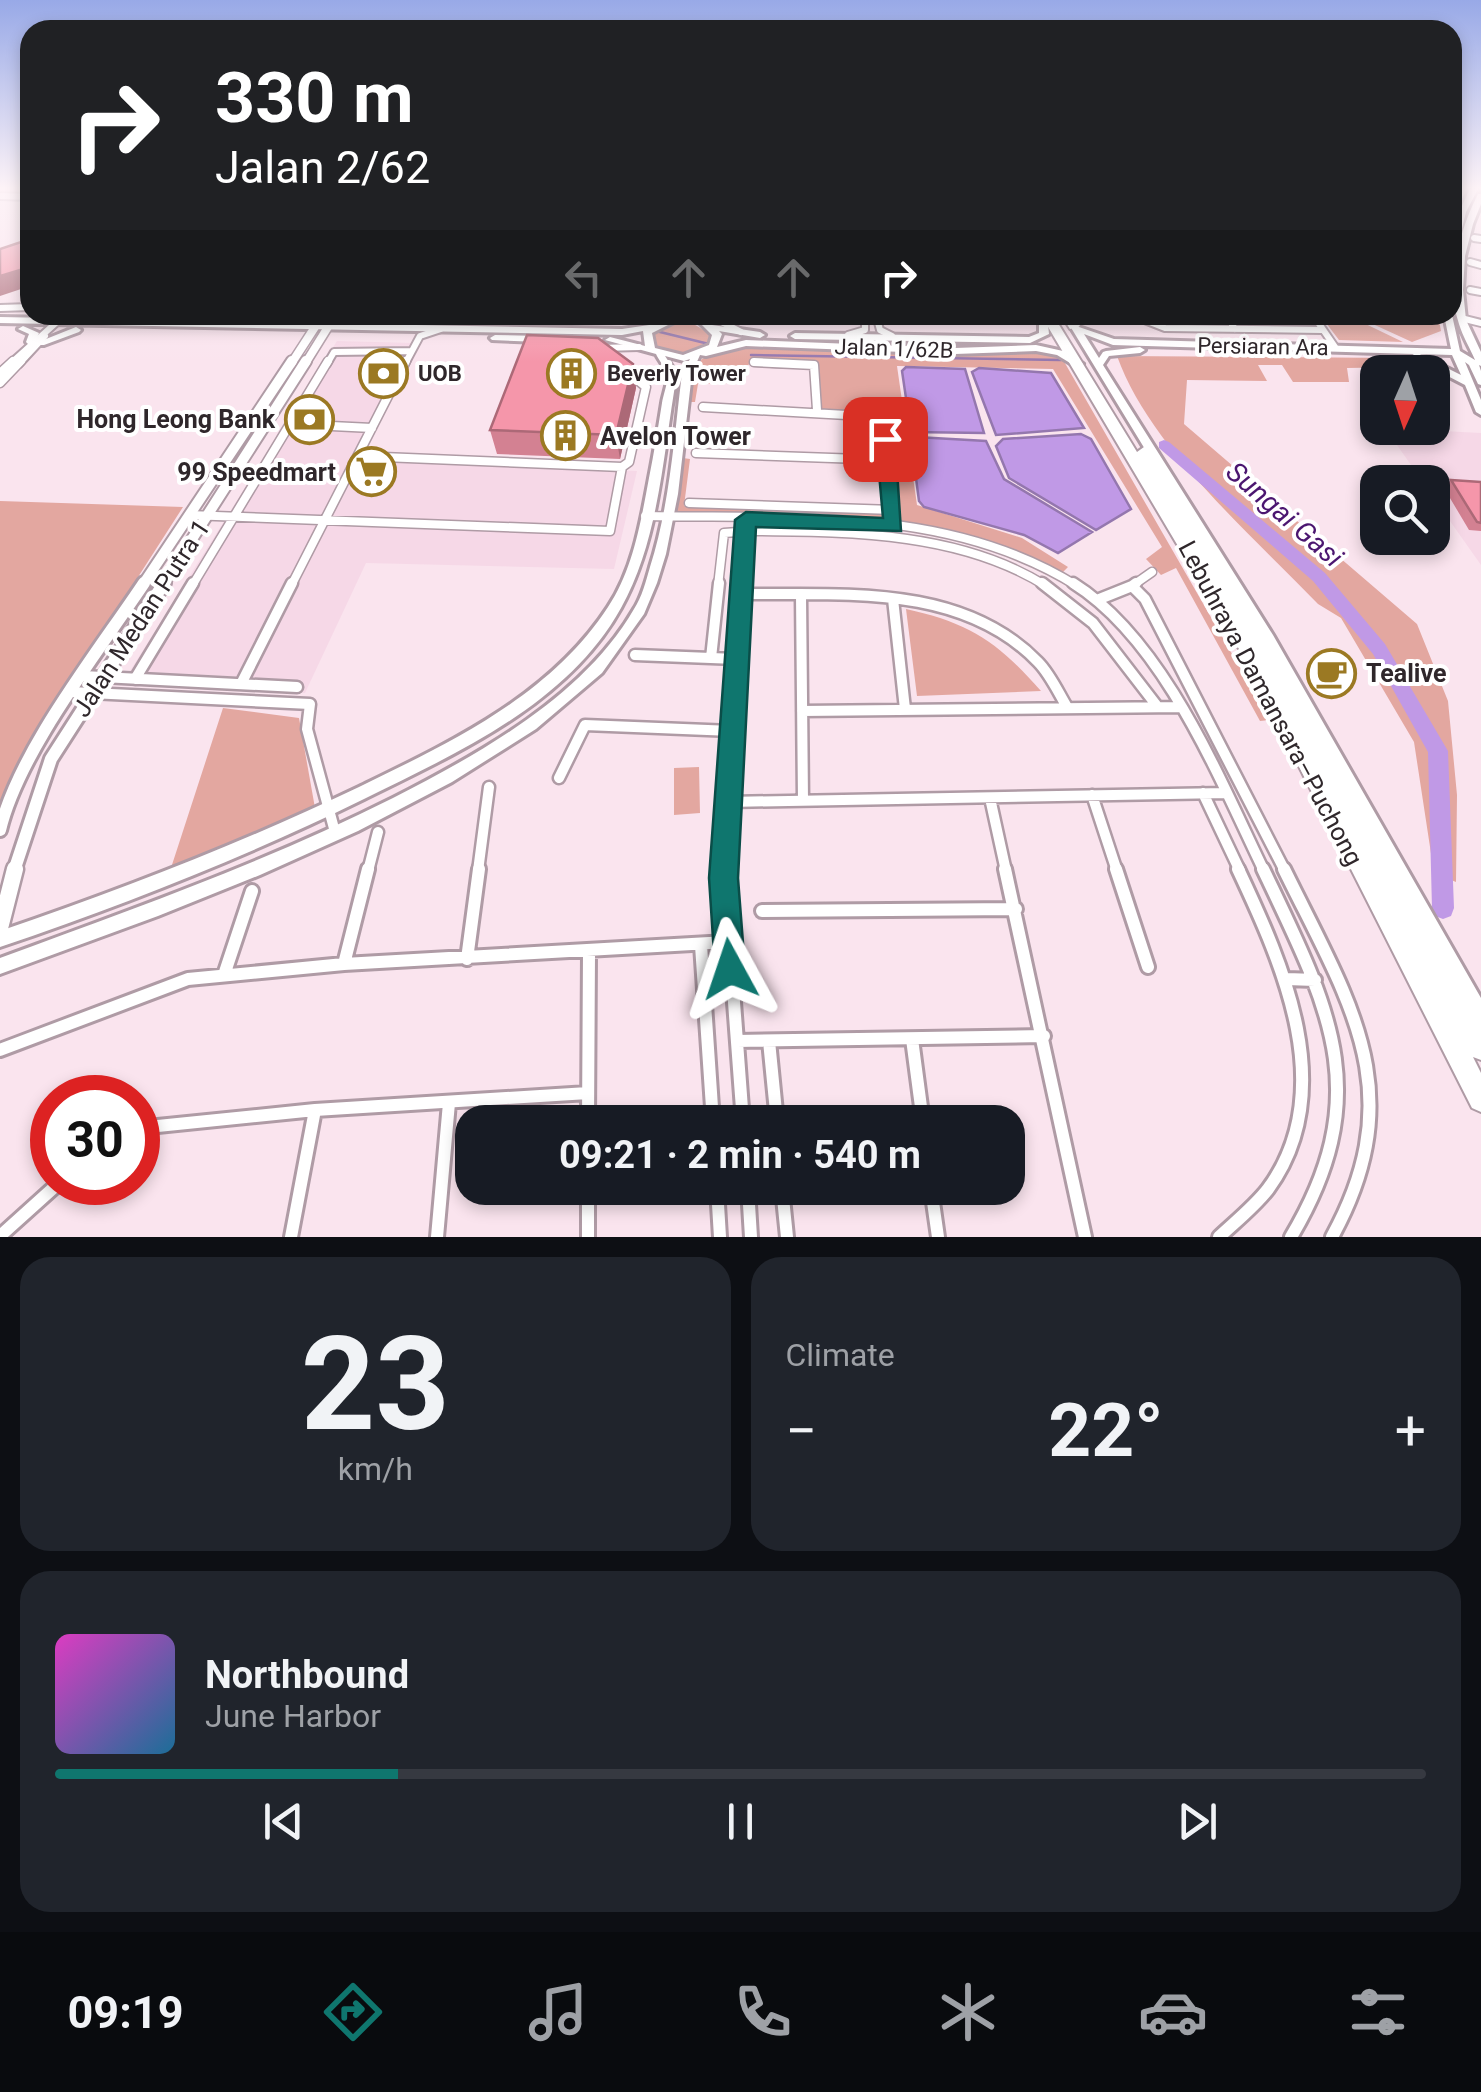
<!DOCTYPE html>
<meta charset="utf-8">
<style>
:root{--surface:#171b24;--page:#20242c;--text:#f1f3f6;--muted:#9ea1a6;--line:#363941;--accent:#0f766e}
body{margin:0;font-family:Roboto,sans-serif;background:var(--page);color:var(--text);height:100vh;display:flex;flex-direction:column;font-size:38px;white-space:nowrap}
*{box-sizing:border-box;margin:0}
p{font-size:32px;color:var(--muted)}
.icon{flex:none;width:55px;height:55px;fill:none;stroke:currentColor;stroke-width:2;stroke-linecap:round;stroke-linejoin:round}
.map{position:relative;height:1237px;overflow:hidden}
.details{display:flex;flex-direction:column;gap:20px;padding:20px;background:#0d0f14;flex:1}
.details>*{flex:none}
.top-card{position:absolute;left:20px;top:20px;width:1442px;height:305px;border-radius:30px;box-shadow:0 5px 15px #0003;background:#202124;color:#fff;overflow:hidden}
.needle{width:65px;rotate:183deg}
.buttons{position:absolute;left:1360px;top:355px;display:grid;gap:20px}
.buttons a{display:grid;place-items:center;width:90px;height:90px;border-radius:20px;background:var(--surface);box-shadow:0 5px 15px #0003;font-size:50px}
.speed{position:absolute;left:30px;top:1075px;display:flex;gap:20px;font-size:50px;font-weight:700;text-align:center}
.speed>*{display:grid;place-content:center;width:130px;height:130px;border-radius:50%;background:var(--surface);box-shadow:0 5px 15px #0003;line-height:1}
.speed .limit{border:15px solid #d22;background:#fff;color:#111}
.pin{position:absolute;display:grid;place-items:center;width:85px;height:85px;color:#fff;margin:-42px;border-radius:20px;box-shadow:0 5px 15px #0006}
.me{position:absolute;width:110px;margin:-55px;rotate:355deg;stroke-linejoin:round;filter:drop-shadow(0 0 8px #0008)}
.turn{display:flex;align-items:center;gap:35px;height:210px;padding:0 30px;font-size:45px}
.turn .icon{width:130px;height:130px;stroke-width:2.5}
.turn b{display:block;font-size:70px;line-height:85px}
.lanes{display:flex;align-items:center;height:95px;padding:0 30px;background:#0003;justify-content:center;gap:50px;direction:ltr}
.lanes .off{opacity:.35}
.big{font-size:75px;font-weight:700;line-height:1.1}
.details .widget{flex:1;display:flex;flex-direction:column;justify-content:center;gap:15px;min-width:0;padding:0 35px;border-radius:30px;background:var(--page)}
.details .dial{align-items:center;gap:0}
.dial b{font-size:130px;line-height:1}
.song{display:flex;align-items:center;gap:30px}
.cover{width:120px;height:120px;border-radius:15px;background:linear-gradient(135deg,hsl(310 70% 55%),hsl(200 70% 35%))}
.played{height:10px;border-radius:5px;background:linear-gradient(90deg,var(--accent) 25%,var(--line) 25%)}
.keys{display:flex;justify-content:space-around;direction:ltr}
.heat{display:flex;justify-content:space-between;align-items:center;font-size:55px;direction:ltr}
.details .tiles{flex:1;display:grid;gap:20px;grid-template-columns:1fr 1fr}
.widget:last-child{grid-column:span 2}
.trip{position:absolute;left:455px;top:1105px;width:570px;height:100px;border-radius:30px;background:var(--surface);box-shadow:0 5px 15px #0003;font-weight:700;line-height:100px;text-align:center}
.dock{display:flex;height:160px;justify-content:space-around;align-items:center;background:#090b0e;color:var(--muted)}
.dock .icon{width:70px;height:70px}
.dock .active{color:var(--accent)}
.dock b{font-size:45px;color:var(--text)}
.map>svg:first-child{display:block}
</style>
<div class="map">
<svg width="1481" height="1237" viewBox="0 0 1481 1237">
<rect width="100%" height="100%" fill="#fae4ee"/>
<path fill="#f6d8e7" d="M337 341 412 343 362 461 637 471 614 569 366 563 305 693 130 671Z
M1385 428 1481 433V565L1433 497 1432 482H1423Z"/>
<path fill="#e3a7a0" d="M1320 315H1347L1403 342 1339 340Z
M1353 315H1438L1441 331 1412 342Z
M688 321 711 334 705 348 683 355 656 346 652 338 658 328Z
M745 345 1041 351 1062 358 1270 720 1260 721 1176 568 1161 575 1146 559 1162 547 1053 369 897 366 917 505 1022 538 1068 567 1061 574 986 540 895 524 885 413 817 410 816 364 754 362 738 370 736 383 698 384 695 402H691L683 458 690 459 684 506 884 513 887 519 671 512 690 370C703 354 725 348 745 345Z
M1117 356 1397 358 1404 367 1347 368 1349 382H1293L1282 365H1258L1267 381 1187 380 1184 424 1417 624 1448 701 1457 795 1456 882 1434 873 1414 742 1341 618 1318 604C1251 534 1150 448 1117 356Z
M0 501 183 507 23 756 0 802Z
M906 609C970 623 998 642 1041 691L917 696Z
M223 708 299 718 315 808 170 871Z
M699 767 700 813 674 815V768Z"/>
<path fill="#c099e6" stroke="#9477ae" stroke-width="2.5" d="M906 367 965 369 984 433 911 432 902 371Z
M979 368 1051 373 1084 428 996 435 972 372Z
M1081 434 1091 439 1131 509 1096 530 1009 478 996 446 1003 439Z
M916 437 986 441 1004 479 1092 532 1058 553 1024 535 924 507 919 501 911 440Z"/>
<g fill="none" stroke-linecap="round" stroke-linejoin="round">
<path stroke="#9477ae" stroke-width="2.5" d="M660 332 709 344
M751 355 1061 360"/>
<path fill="#c099e6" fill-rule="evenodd" d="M1164 440 1169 442 1325 573 1385 644 1448 751 1454 908 1451 916 1443 919 1435 916 1432 908 1428 752 1373 654 1313 581 1159 448V442Z"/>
<defs>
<path id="minor-far3" d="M0 196 30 197
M1474 238 1481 239
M1470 262 1481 265
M1470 290 1481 292
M0 308 30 307
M708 315 741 332
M876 315 880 330 892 336
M1132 315 1165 328 1323 330
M1226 315 1235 329
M1313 315 1335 347
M1461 318 1481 323
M848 335 865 330V315
M600 348 639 347
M754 362 786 364
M10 364 58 321
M19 364 45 336
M327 364 334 352 411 351
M405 364 420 336 441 329"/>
<path id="minor-far2" d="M754 362 814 365 817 410
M0 373 13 361
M0 383 21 361
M703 407 882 417 894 526
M291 424 372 428
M696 453 888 460
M359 456 622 467
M622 467 629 462 646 387 626 371
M689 503 893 510
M189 515 610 531 622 467
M645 516C792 519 948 505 1077 586
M192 586 328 361
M291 586 406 361
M718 586 724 533 752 531C851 532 960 532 1046 586
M741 586 745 527
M1132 586 1152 572"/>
<path id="minor-far1" d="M1042 583 1093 623 1157 706
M1073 583C1164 640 1219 778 1264 871
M1132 586 1136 583
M741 594C842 595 962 583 1038 662 1050 674 1058 692 1067 707
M801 596 803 800
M893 599 905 709
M1097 600 1132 586 1145 599 1285 871
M635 655 736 659
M711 658 719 583
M83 676 297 687
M135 679 193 583
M241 684 292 583
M71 692 310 704 307 729 335 832
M802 711 1182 707
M559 778 585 725 732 731
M1203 793 1240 871
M1092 795 1117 871
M990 798 1006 871
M728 802 1225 793
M368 871 378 832
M478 871 489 787
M723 871 741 583"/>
<path id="minor" d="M724 869 743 1122
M1005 869 1085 1237
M1116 869 1148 967
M1263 869C1328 1006 1377 1093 1291 1237
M1284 869C1349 1002 1412 1091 1332 1237
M762 911 1016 909
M701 945 713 1122
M467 959 479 869
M344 964 368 869
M224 975 252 891
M1287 979 1315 980
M912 1039 923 1122
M737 1041 1044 1036
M769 1041 777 1122
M0 1050 188 979 344 964 727 942
M588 1122 589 954
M138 1128 315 1110 588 1093
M588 1188V1237
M717 1188 720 1237
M748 1188 751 1237
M782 1188 787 1237
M931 1188 938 1237
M0 1236 60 1182
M291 1237 315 1110
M437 1237 449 1103
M1219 1237C1235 1222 1255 1206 1268 1189 1340 1091 1283 965 1238 869"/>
<path id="tertiary-far3" d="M291 364 315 327
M305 364 328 327"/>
<path id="tertiary-far2" d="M142 586 292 361
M162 586 306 361"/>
<path id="tertiary-far1" d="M0 830C19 751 98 652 144 583
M14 871 51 759 164 583"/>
<path id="tertiary" d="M0 928 15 869"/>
<path id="secondary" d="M1470 189H1478L1466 212 1456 253 1452 255C1452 228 1458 213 1470 189Z
M1478 194H1481V204L1473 224 1465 256 1463 290 1466 320 1481 352V366L1479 365 1481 371V385L1478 384 1469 365 1465 362 1481 400V415L1476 412 1465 385 1413 358 1411 356 1414 354 1113 345 1084 334 1099 358 1103 352 1106 351 1140 347 1145 350 1140 353 1109 356 1103 365 1273 635 1481 998V1024L1475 1021 1263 643 1070 326 1077 324 1079 327 1114 339 1451 349 1444 315H1452L1460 351 1475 360C1470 348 1463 337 1459 324 1445 283 1459 231 1478 194ZM1418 354 1452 355 1461 375 1419 354Z
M675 315 702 317 712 325 760 332 765 335 760 338 719 331 722 334 717 347 746 340 955 348 1036 345 1063 351 1083 364 1078 367 1075 366 1057 355 1036 351 955 354 746 346 706 356 700 355 692 373 678 494 666 554 657 583 644 614 602 673 536 729 452 782 358 831 260 875 158 916 0 974V958C133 909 266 862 393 798 479 754 584 696 634 609 642 597 646 581 650 567 670 504 674 438 682 373L690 359 684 361 665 356 677 374C663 452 660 538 621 608 568 704 457 753 364 799 246 857 124 905 0 947V931C123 889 242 843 359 787 451 742 550 696 608 607 633 570 641 521 649 478 654 453 658 428 662 403 663 395 669 381 667 373 665 367 658 359 656 354L605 340 610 337 645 346 643 331 622 335 0 323V317L622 329 656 324ZM676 321 699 322 712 335 709 345 683 355 655 348 652 333Z
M1039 315H1047L1049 334 1030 343 795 339 790 336 795 333 1029 337 1039 333Z
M23 326 39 333 34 344H28L26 342 29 334 18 329Z
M76 327 81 330 79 332 44 345H38L36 343Z
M495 335 540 336 545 339 540 342 492 340 490 338Z"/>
<path id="motorway" d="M1041 315H1053L1137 452 1144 447 1149 449 1275 651 1481 1023V1060L1473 1057 1481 1073V1112L1472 1108 1242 654Z
M1061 315H1073L1080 326 1070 329Z"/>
</defs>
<use href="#minor-far3" stroke="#af9ba5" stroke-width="10"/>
<use href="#minor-far2" stroke="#af9ba5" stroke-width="11"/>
<use href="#minor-far1" stroke="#af9ba5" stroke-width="15"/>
<use href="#minor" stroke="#af9ba5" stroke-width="18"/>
<use href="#tertiary-far3" stroke="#af9ba5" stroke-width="11"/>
<use href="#tertiary-far2" stroke="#af9ba5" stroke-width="14"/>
<use href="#tertiary-far1" stroke="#af9ba5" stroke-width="18"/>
<use href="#tertiary" stroke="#af9ba5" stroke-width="21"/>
<use href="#secondary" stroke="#af9ba5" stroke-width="6"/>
<use href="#motorway" stroke="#af9ba5" stroke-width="4"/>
<use href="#minor-far3" stroke="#fff" stroke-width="6"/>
<use href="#minor-far2" stroke="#fff" stroke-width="8"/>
<use href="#minor-far1" stroke="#fff" stroke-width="10"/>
<use href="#minor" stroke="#fff" stroke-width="12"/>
<use href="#tertiary-far3" stroke="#fff" stroke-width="8"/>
<use href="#tertiary-far2" stroke="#fff" stroke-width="10"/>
<use href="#tertiary-far1" stroke="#fff" stroke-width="12"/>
<use href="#tertiary" stroke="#fff" stroke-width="16"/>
<use href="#secondary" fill="#fff" fill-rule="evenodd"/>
<use href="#motorway" fill="#fff" fill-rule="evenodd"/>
</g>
<path fill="#d38192" d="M633 364 636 388 620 459 497 454 490 430Z
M1451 480 1481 482V531L1469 530 1444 488Z"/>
<path fill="#ac6977" d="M30 267V286L0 296V276Z
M633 364 636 388 620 459 616 435Z"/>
<path fill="#f596aa" stroke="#ac6977" stroke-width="2.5" d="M30 239V267L0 276V249Z
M527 335 598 338 633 364 616 435 490 430Z
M1451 480 1481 482V523L1477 522Z"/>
<linearGradient id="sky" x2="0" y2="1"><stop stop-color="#98a9e7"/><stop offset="0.52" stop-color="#fdf3f7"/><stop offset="1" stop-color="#fdf3f7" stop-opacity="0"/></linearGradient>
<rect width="1481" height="362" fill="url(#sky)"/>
<path fill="#0f766e" stroke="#0a4d48" stroke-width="2.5" d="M885 433 895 439 901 531 756 527 738 878 745 969 741 980 730 984 719 980 715 969 709 878 735 520 746 512 883 518 876 439Z"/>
<defs>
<symbol id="bank-ring" viewBox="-11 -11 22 22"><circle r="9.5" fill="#fff" stroke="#9b7923" stroke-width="1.5"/><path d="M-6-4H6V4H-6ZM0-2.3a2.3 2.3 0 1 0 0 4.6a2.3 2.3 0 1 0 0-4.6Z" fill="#9b7923"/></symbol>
<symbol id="building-ring" viewBox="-11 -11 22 22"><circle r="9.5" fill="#fff" stroke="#9b7923" stroke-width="1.5"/><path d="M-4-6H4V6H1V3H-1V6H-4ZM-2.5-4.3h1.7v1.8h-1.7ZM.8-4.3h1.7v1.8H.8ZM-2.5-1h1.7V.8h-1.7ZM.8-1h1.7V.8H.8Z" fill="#9b7923"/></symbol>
<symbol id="supermarket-ring" viewBox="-11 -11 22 22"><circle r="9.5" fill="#fff" stroke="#9b7923" stroke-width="1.5"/><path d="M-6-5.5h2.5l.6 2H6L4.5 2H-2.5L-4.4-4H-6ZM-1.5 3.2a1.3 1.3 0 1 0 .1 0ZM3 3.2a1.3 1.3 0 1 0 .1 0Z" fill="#9b7923"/></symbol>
<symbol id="cafe-ring" viewBox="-11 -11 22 22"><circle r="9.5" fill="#fff" stroke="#9b7923" stroke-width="1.5"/><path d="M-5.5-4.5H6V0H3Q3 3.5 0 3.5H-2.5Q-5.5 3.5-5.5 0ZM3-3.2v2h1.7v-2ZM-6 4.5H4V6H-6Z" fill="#9b7923"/></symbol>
</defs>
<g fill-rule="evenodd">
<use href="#bank-ring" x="356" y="346" width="55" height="55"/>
<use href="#building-ring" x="544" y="346" width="55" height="55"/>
<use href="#bank-ring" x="282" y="392" width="55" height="55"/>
<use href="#building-ring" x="538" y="408" width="55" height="55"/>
<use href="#supermarket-ring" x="344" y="444" width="55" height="55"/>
<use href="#cafe-ring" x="1304" y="646" width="55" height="55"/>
</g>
<g text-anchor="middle" stroke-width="8" stroke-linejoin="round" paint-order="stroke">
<g font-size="22" fill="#2f272b" stroke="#fff">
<text transform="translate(1263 346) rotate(1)" y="8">Persiaran Ara</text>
<text transform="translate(894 348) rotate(2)" y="8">Jalan 1/62B</text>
</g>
<g font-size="22" font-weight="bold" fill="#2f272b" stroke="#fff" text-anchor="start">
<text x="418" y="381">UOB</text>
<text x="607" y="381">Beverly Tower</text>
</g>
<g font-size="25" font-weight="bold" fill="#2f272b" stroke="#fff" text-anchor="end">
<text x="275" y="428">Hong Leong Bank</text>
<text x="600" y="445" text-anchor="start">Avelon Tower</text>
<text x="336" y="481">99 Speedmart</text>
<text x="1366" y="682" text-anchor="start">Tealive</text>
</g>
<g font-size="25" fill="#2f272b" stroke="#fff">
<text transform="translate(141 618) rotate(-57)" y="9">Jalan Medan Putra 1</text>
<text transform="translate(1271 703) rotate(62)" y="9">Lebuhraya Damansara–Puchong</text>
</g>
<g font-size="28" font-style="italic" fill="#4b1670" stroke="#fff">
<text transform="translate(1285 514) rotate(41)" y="10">Sungai Gasi</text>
</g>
</g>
</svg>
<div class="buttons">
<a><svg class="needle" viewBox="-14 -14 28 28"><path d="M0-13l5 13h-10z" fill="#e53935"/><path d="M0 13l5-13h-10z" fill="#9ea1a6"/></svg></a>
<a><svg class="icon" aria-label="search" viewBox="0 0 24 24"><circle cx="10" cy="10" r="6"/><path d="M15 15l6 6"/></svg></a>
</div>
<div class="speed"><div class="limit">30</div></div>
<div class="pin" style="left:885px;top:439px;background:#d93025"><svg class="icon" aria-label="arrive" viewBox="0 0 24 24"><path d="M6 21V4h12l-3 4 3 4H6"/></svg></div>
<svg class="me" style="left:730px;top:969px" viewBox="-20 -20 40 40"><path d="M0-17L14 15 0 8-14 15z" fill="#0f766e" stroke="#fff" stroke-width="4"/></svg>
<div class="trip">09:21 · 2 min · 540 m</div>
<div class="top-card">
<div class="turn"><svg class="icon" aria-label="right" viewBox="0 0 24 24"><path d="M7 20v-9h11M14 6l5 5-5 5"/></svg><div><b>330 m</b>Jalan 2/62</div></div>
<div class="lanes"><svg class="icon off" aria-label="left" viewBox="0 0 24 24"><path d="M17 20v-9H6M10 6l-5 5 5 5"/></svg><svg class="icon off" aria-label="ahead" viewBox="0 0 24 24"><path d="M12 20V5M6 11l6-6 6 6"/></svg><svg class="icon off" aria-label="ahead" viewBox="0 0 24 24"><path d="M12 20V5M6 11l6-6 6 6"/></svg><svg class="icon" aria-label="right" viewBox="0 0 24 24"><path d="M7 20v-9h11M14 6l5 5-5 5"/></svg></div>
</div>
</div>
<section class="details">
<div class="tiles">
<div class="widget dial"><b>23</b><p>km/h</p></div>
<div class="widget"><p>Climate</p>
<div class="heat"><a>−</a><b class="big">22°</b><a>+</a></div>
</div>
<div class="widget">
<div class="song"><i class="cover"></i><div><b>Northbound</b><p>June Harbor</p></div></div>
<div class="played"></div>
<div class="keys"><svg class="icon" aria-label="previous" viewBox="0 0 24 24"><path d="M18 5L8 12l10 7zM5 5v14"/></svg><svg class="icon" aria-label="pause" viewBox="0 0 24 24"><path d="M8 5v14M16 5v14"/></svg><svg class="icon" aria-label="next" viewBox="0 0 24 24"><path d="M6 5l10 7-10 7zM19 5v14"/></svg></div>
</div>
</div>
</section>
<nav class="dock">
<b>09:19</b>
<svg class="icon active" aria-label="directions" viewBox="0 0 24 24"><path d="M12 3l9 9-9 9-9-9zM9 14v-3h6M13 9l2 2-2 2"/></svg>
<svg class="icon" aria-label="music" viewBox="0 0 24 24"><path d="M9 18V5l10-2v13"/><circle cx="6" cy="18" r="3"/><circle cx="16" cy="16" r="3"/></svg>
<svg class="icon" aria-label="phone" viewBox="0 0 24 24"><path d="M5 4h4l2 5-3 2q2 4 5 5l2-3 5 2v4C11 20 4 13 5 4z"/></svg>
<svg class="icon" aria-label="climate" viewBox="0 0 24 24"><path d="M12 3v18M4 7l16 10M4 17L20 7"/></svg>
<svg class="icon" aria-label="car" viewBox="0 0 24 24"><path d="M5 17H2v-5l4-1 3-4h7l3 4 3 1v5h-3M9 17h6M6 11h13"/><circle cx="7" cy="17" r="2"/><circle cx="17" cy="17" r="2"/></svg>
<svg class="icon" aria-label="filters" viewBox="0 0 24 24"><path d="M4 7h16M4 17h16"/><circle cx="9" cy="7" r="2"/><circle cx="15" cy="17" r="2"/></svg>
</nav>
